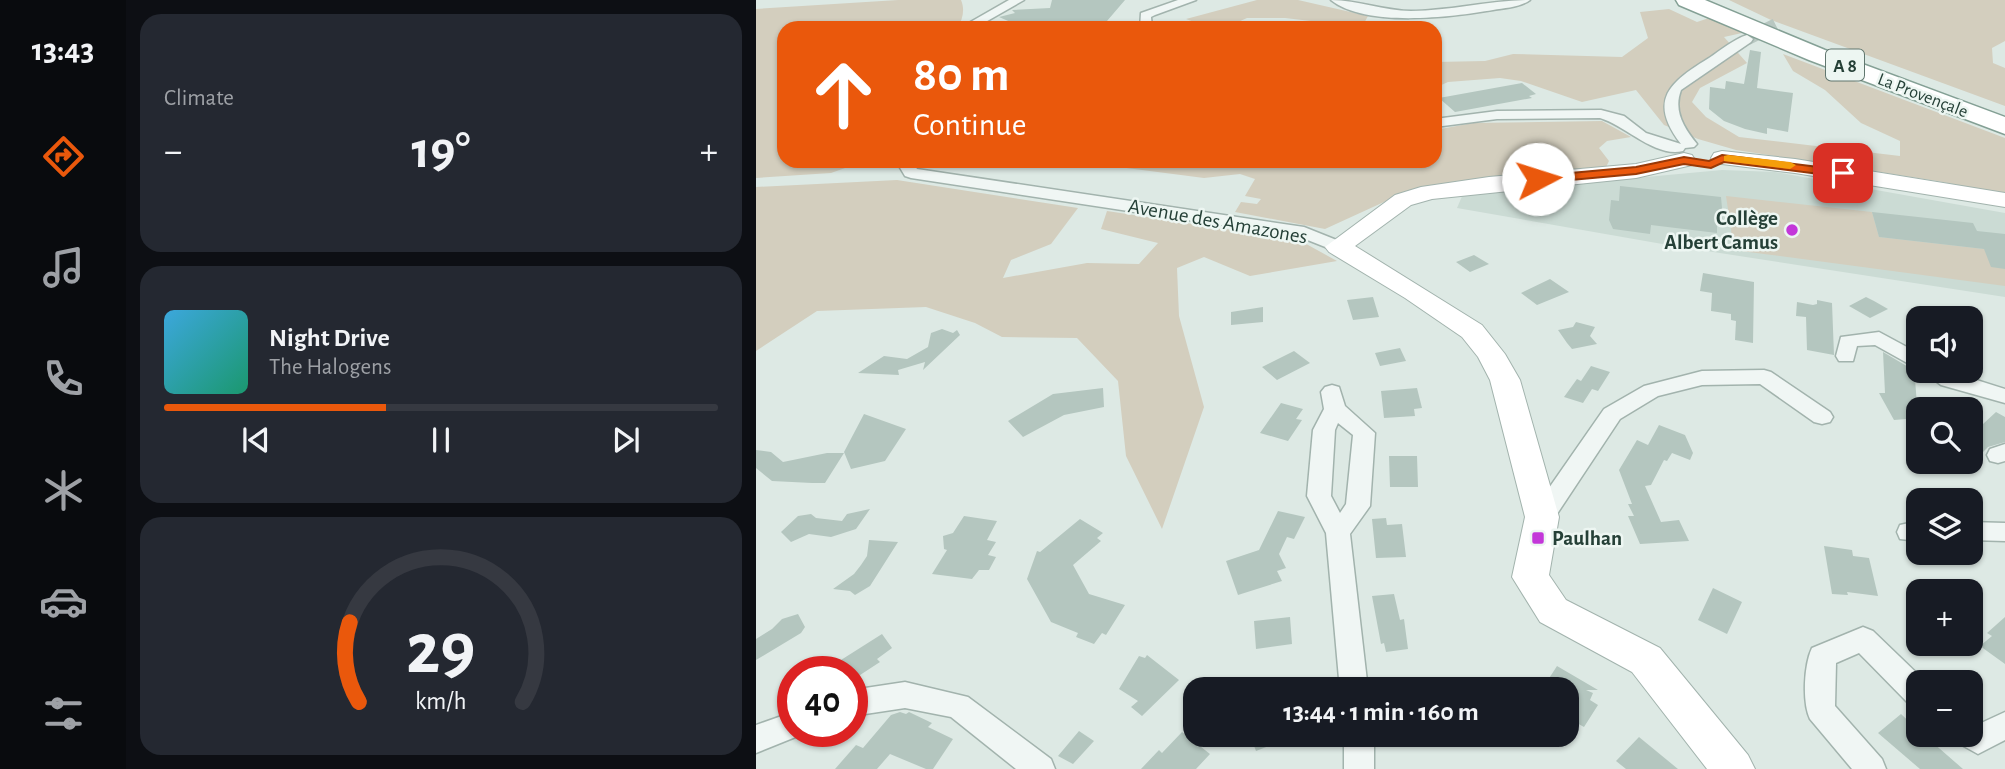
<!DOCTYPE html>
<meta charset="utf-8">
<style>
:root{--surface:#171b24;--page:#242831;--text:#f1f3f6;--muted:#9ea1a6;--line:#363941;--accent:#ea580c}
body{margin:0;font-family:"Alegreya Sans",sans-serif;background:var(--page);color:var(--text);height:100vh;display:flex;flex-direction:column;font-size:26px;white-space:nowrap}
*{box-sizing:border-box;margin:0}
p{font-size:23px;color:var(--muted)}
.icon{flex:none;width:38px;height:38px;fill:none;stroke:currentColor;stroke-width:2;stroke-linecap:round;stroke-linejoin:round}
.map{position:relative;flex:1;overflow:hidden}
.details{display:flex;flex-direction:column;gap:14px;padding:14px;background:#0d0f14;width:630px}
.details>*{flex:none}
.top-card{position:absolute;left:21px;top:21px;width:665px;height:147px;border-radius:21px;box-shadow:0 2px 5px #0004;background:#ea580c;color:#fff;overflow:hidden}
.buttons{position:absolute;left:1150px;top:306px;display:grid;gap:14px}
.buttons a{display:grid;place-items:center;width:77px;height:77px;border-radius:14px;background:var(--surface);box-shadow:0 2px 5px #0004;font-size:35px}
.speed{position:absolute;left:21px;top:656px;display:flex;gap:14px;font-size:35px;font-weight:700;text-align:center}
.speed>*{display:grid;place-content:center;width:91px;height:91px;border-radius:50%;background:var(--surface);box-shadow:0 2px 5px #0004;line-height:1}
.speed .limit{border:10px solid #d22;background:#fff;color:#111}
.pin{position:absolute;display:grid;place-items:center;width:60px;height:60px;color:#fff;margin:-30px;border-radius:14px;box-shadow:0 4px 10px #0006}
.me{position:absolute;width:77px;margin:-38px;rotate:85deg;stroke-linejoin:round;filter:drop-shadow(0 0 5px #0008)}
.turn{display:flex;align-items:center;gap:24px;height:147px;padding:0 21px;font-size:32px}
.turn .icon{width:91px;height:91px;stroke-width:2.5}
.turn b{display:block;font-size:49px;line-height:60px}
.big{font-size:52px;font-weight:600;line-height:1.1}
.details .card{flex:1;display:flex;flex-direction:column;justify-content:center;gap:10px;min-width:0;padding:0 24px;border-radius:21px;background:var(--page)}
.details .dial{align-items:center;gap:0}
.dial svg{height:182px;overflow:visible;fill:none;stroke:var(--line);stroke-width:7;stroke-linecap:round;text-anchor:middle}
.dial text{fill:var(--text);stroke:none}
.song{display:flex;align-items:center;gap:21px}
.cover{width:84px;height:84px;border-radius:10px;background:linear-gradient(135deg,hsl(200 70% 55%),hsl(160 70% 35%))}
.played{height:7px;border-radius:4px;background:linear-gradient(90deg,var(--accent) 40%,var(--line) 40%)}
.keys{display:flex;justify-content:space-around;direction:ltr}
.heat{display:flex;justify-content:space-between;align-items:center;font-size:38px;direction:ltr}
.trip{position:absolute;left:427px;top:677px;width:396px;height:70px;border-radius:21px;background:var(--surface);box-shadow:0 2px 5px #0004;font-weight:600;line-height:70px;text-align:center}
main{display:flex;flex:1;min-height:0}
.tab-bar{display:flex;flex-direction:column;width:126px;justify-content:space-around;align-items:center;background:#090b0e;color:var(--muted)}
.tab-bar .icon{width:49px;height:49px}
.tab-bar .on{color:var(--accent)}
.tab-bar b{font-size:32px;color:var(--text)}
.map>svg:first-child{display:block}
</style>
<main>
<nav class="tab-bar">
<b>13:43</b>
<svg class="icon on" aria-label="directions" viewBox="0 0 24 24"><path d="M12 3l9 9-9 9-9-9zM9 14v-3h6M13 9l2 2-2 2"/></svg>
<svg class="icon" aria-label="music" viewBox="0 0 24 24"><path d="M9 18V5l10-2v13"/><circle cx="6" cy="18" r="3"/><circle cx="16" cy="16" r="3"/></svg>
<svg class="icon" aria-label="phone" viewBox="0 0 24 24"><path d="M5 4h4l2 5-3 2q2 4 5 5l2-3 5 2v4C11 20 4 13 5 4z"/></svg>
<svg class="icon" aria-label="climate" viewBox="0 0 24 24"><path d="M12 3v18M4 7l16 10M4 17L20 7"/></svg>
<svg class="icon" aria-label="car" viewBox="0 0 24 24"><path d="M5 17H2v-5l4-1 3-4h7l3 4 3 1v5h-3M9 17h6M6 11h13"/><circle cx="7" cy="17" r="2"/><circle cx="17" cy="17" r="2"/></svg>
<svg class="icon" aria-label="filters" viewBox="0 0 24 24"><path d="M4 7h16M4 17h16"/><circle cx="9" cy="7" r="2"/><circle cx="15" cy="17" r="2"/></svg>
</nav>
<section class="details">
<div class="card"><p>Climate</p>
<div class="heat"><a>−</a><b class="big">19°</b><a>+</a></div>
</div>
<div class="card">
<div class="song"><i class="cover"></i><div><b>Night Drive</b><p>The Halogens</p></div></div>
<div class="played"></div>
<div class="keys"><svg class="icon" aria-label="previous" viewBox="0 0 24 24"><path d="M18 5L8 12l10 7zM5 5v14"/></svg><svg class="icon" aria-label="pause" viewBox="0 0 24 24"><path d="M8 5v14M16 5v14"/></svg><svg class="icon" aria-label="next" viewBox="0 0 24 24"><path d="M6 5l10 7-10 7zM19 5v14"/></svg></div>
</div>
<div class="card dial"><svg viewBox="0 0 100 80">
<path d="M14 69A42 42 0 1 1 86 69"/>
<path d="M14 69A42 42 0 0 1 10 34" stroke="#ea580c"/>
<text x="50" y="56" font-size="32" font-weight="700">29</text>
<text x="50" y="72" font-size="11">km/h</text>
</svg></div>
</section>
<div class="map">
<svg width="1249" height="769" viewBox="0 0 1249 769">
<rect width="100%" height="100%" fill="#dde9e4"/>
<path fill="#cbdbd4" d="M966 170 1019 172 1249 213V297L912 245 701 208 707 194Z"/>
<path fill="#d3cebe" d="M142 0H205C209 9 207 20 201 28H28V161H109L75 173 0 178V9Z
M501 0H542L612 16 606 27 529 18H491L473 26 452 27 430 19Z
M973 0H1249V41L1236 48 1237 63 1249 68V106L1015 20Z
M913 9 941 22 953 18 986 33 968 37 991 63 944 88 936 102 950 117 983 137 1144 156V141L1105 123 1069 90 1037 71 1027 54 1249 138V194L1181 181 980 150 942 139 908 125 880 90 826 102 765 81 744 78 692 82 679 88V62L729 61 757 54 866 57 892 38 884 12Z
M846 121 875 137 851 141 843 148 853 161 848 171 691 184 652 191 569 229 479 212 485 202 501 204 505 199 489 196 499 179 484 174 448 178 355 166 347 161H679V130L717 123Z
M141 180 322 208 295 244 255 260 247 278 331 263 383 264 402 243 345 229 351 211 543 240 581 261 494 276 448 257 421 268 423 316 448 407 406 529 370 456 362 381 321 338 246 337 219 323 170 307 61 311 0 351V187Z
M970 196 1116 212 1123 237 1228 249 1249 269V286L978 250Z"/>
<path fill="#b4c6bf" d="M296 0H369L345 28H268L243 17 259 13 256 10 294 8Z
M994 50 1005 52 1001 88 1037 93 1032 132 1011 128V134L989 129 968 121 953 109 954 87 969 89 970 81 988 84Z
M766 83 780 94 773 96 776 98 699 112 683 98Z
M864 186 965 197 967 219 961 218V233L895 225 894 234 857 229 853 220 855 200 863 201Z
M1116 212 1217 223 1221 231 1249 234V269L1235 267 1228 249 1123 237Z
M718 255 733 264 714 272 700 262Z
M947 273 998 282 997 343 979 340 980 321 975 320V314L955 311 956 293 944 291Z
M794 279 813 292 781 305 765 293Z
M617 297 623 317 597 320 591 300Z
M1110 297 1118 301 1132 309 1114 318 1093 306Z
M1061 300 1076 303 1078 355 1051 350 1050 317 1040 316 1041 302 1057 305 1061 304Z
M507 307V322L475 325V312Z
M820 322 839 327 834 336 841 344 816 349 811 343 802 330 817 327Z
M186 329 197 333 201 330 204 335 167 370 169 362 142 370 143 375 102 373 128 356 151 359 172 347 175 333Z
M644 348 650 361 624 366 619 353Z
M538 351 554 363 521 380 506 367Z
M1127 352 1154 368 1155 378 1159 379 1162 418 1138 420 1123 393H1129Z
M835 366 854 372 842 391 836 389 827 403 808 397 821 379 825 381Z
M347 388 348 407 308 415 267 437 252 421 297 394Z
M661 388 666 408 658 409 659 416 628 418 625 391Z
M525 403 547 409 540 419 546 420 532 441 504 433Z
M1240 412 1249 417V442L1232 447 1225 454 1214 456V436Z
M108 414 150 429 129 461 95 469 88 452Z
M903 425 929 435 937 453 934 460 916 453 911 461 908 460 895 485 889 486 905 522 923 520 933 541 884 544 872 516H878L872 504H876L863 470 881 440 892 445Z
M0 450 15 452 27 462 71 453H88L69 483H56L16 481 0 468Z
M633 456H661L662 487H634Z
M114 509 100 529 75 537 53 534 35 542 25 532 42 516 55 514 60 518 86 521 91 514Z
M522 511 549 517 538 539 531 537 523 554 530 568 521 571 526 581 482 595 470 561 503 550Z
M208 516 241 521 231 540 240 542 232 555 240 557 233 570H223L216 579 176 574 191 550 188 549 187 536 197 533Z
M630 518 631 525 646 524 650 557 620 558 616 519Z
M324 519 347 533 341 538 345 541 317 565 333 594 369 605 350 635 346 633 338 644 320 637 322 633 295 622 271 579 281 551 284 552Z
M113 540 142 542 114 586 99 595 94 591 77 589 98 574 105 565 111 556Z
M1068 546 1096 550 1097 556 1113 558 1122 596 1091 592 1092 595 1076 594Z
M957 588 986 602 971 634 942 620Z
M638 594 644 620 648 619 652 649 630 652 628 643 625 644 616 596Z
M42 614 49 627 45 633 0 660V639L16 629 26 619Z
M534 617 536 644 500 649 498 621Z
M1249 617V664L1224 646 1236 636 1231 633Z
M126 634 136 648 121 659 124 662 101 677 100 672H66Z
M391 655 423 680 386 716 375 707 382 701 363 689 383 656 389 658Z
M801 666 842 690H830L837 693 834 700 842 705 828 727 810 717V690H801L790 683Z
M144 712 150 714 153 712 176 723 172 727 197 739 177 769H170L134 754 121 769H79L100 745 107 748 135 715Z
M1145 714 1162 730V735H1168L1207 769H1164L1122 733Z
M323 731 338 741 317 764 302 756Z
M426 732 454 754 440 769H385L403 750 406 753Z
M494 735H538V736L500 751Z
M883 737 922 769H870L860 761Z"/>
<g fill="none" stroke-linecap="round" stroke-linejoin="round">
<path stroke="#b8c7c1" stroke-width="13" stroke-dasharray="13 6" stroke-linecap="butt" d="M991 39 1025 22"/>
<defs>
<path id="street" d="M253 0H268L219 28H204Z
M422 0H440L399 15 395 17 396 28H384L385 13Z
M575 0C602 0 628 11 655 11 695 11 734 0 774 0 765 7 749 8 737 10 696 17 610 28 575 0Z
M991 35 997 39 995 42 925 90C917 111 928 128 941 144L938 147 929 148 927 151C899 158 869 125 844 118L741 119 679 127V119L741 111 845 110 868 116 890 133 925 144C891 100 914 82 953 58 965 50 978 39 991 35Z
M140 161H156L161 169 548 227 588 243 591 247 582 252 544 237 155 178 149 176Z
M1123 332 1162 353V369L1119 345 1101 346 1097 361H1083L1080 356 1085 337Z
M1008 370 1015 372 1074 412 1077 417 1074 422 1066 424 1058 422 1004 384 946 385 902 396 864 419 795 523 786 526 777 523 774 517 777 511 848 409 888 386 946 371Z
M1167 371H1192L1249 389V403L1185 385Z
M576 385 583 387 589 406 619 433 614 506 594 534 612 690H584L570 533 551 496 557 430 568 409 565 392 569 387ZM582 423 597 435 590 504 584 513 575 496 579 430Z
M1249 444V461L1242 463 1234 461 1231 455 1234 449Z
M1214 522 1249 523V541L1214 540Z
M1153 523H1162V541L1144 539 1141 532 1144 525Z
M1107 627 1117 631 1170 682H1162V707L1152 703 1103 653 1080 663 1079 706 1126 759 1130 769H1096L1054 719C1046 702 1048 665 1056 648Z
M149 682 212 697 295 759 299 769H260L195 717 149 708 96 716V690Z
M37 712V732H49L47 734 0 753V725Z
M1249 712V740L1222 754 1204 744 1200 735H1214V721L1223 724Z
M588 735H618V769H588Z"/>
<path id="secondary" d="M966 151 1039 159 1249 193V207L1039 173 958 163 955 158 958 153Z
M928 153 936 155 939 160 936 165 880 178 676 199 655 205 599 246 726 325 749 354 764 380 803 517 793 575 810 600 904 648 992 755 999 769H951L876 672 784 622 756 577 769 517 734 380 722 357 706 337 649 298 573 252 569 247 639 195 665 187 733 177 880 164Z"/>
<path id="highway" d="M920 0H949L1069 50 1249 117V134L1053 60 923 5Z"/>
</defs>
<use href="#street" stroke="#a2b3ad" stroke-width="3"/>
<use href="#secondary" stroke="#a2b3ad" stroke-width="2"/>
<use href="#highway" stroke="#84a095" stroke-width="3"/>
<use href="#street" fill="#f0f6f4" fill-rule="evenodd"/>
<use href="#secondary" fill="#fff" fill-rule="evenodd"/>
<use href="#highway" fill="#fff" fill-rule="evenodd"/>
</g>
<path fill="#ea580c" stroke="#983908" stroke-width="2" d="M966 155 1087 170 1093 173 1087 177 968 162 955 168 928 164 880 174 782 183 776 179 782 176 880 167 928 157 953 161Z"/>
<path fill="#f59e0b" d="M972 155 1034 162 1040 165 1034 169 968 161V156Z"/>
<g fill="#c337d9" stroke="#edf6f2" stroke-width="2.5">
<circle cx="1036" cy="230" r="7"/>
<rect x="775" y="531" width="14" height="14" rx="3.5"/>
</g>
<g text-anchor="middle" stroke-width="5" stroke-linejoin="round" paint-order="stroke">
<g font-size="18" fill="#254037" stroke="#edf6f2">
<text transform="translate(1167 95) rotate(21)" y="6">La Provençale</text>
</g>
<rect fill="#edf6f2" stroke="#61776f" stroke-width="2" x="1070" y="49.5" width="38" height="31" rx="5"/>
<g font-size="19" font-weight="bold" fill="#254037">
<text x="1089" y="72">A 8</text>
</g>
<g font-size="21" font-weight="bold" fill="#254037" stroke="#edf6f2" text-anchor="end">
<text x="1022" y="225">Collège<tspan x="1022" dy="24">Albert Camus</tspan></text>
<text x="796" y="545" text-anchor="start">Paulhan</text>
</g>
<g font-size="21" fill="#254037" stroke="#edf6f2">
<text transform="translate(462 221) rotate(10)" y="7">Avenue des Amazones</text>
</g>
</g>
</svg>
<div class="buttons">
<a><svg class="icon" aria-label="sound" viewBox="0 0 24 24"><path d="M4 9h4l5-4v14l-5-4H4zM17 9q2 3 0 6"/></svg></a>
<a><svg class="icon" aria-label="search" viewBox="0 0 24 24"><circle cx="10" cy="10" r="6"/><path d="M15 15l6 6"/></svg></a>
<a><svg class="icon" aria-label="layers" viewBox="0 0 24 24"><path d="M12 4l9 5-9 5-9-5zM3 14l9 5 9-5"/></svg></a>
<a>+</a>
<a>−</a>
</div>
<div class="speed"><div class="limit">40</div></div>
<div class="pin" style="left:1087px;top:173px;background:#d93025"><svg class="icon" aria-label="arrive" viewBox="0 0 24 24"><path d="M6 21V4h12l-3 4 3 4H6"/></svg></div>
<svg class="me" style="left:782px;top:179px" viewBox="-20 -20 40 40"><circle r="19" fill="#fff"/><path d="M0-13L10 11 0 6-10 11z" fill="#ea580c"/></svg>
<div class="trip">13:44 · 1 min · 160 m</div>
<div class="top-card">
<div class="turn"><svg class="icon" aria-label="ahead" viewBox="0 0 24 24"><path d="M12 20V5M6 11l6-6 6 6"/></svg><div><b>80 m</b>Continue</div></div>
</div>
</div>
</main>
